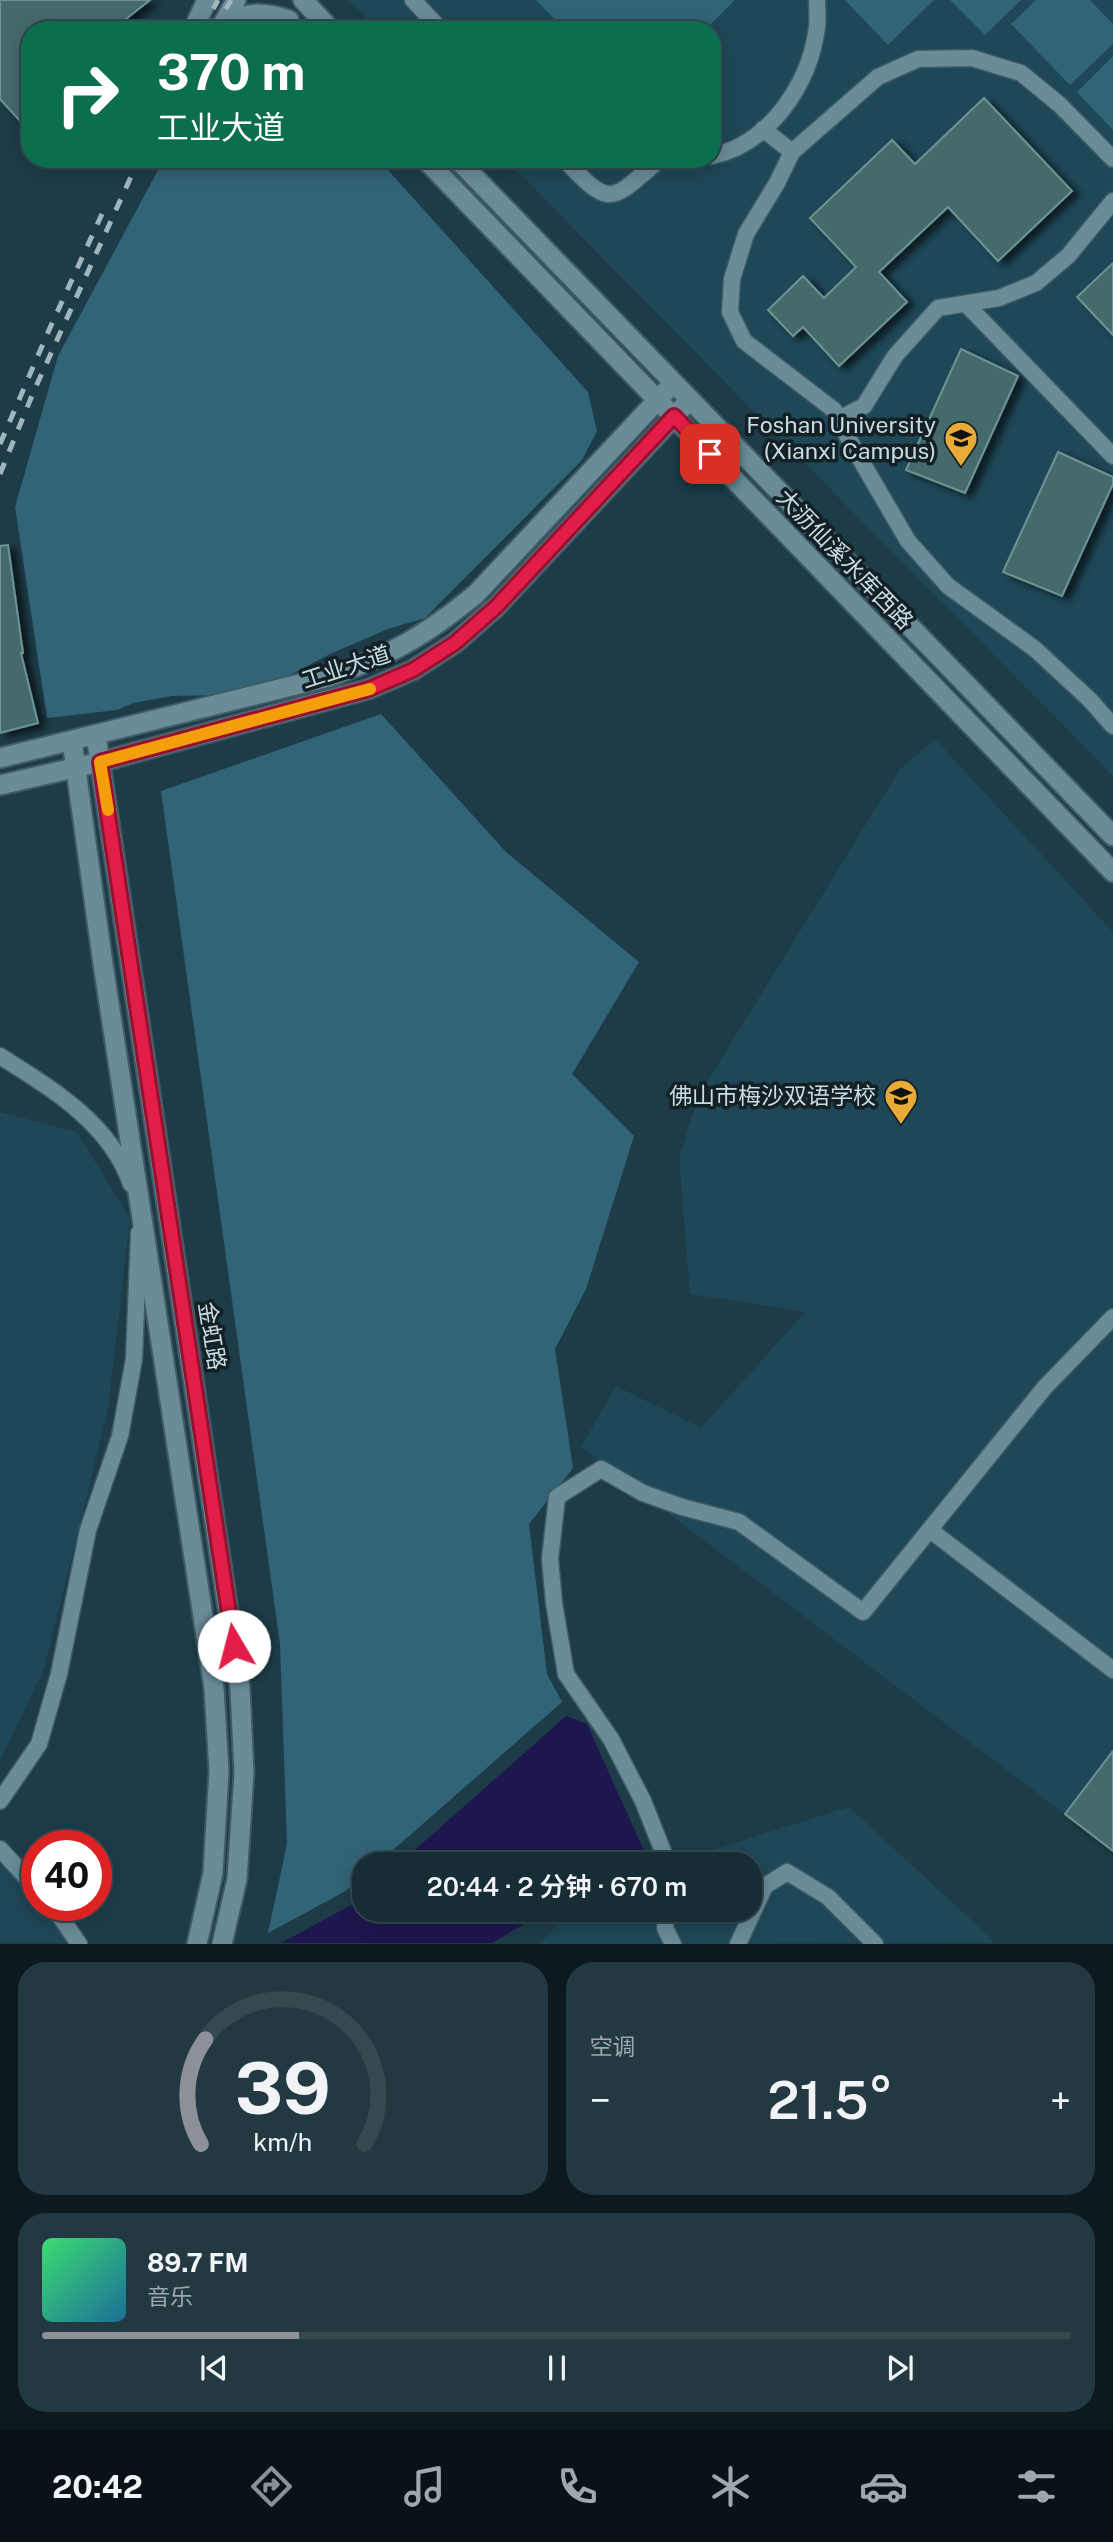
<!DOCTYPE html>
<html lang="zh">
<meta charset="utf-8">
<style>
:root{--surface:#162d36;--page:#233942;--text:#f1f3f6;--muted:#9ea8ad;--line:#354951;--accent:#8c9099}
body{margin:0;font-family:"Public Sans","Noto Sans SC",sans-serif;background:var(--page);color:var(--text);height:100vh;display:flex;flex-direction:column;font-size:26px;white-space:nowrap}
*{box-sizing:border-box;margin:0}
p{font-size:23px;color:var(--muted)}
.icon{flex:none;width:38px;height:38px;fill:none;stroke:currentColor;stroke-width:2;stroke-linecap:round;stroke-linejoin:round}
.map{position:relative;height:1944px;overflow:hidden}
.side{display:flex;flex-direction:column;gap:18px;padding:18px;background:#0c191e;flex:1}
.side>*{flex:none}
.guide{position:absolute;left:21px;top:21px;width:700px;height:147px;border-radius:28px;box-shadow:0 4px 18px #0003,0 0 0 2px var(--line);background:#0b6e4f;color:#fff;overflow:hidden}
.speed{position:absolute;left:21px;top:1830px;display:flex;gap:14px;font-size:35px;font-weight:700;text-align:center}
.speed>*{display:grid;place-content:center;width:91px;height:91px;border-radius:50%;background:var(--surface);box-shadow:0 4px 18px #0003,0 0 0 2px var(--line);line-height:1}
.speed .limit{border:10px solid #d22;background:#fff;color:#111}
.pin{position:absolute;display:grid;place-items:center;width:60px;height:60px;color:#fff;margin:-30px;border-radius:14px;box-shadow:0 4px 10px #0006}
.me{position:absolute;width:77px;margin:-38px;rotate:352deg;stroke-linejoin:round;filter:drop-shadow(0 0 5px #0008)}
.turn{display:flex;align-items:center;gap:24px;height:147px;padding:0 21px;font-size:32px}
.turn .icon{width:91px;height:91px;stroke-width:2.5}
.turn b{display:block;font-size:49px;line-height:60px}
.big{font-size:52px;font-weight:600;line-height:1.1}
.side .widget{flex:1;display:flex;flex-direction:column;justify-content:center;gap:10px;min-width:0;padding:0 24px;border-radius:28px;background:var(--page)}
.side .dial{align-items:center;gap:0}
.dial svg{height:182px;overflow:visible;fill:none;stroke:var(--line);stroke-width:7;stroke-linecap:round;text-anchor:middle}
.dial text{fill:var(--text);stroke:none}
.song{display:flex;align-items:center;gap:21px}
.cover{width:84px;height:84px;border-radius:10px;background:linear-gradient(135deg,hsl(140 70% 55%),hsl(200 70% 35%))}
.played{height:7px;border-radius:4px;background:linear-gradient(90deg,var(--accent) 25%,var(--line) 25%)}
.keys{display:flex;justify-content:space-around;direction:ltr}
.heat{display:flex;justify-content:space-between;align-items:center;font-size:38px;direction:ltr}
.side .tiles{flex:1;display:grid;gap:18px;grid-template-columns:1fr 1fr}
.widget:last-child{grid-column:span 2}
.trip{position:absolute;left:352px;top:1852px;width:410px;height:70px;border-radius:28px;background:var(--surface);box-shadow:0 4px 18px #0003,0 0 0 2px var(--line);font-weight:600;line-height:70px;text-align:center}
.dock{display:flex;height:112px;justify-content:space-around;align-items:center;background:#091216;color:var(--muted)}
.dock .icon{width:49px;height:49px}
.dock .selected{color:var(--accent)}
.dock b{font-size:32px;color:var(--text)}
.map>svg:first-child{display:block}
</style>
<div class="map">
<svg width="1113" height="1944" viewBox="0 0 1113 1944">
<defs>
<filter id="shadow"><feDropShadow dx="7" dy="4" stdDeviation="3.5" flood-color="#0009"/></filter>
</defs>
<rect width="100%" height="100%" fill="#1d3c48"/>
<path fill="#1e4757" d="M348 0H1113V776L505 159H712V30H377Z
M935 739 1113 932V1851L581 1447 616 1386 701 1428 805 1312 690 1294 679 1157 699 1095 900 769Z
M0 1112 77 1132 130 1219 108 1410 44 1669 0 1761Z
M849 1807 993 1940V1943L539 1944 573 1909H749V1864H667Z
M0 1864 37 1895V1906H50L79 1943H0Z"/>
<path fill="#326477" d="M536 0H735L705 30H565Z
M845 0H934L888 45Z
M950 0H1021L985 35Z
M1036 0H1090L1113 24V44L1070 85 1011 24Z
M1113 56V130L1077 92Z
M164 159H378L588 392 597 431 582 460 425 618 388 629 330 654 273 684 220 695 172 696 133 703 117 710 47 718 15 507 58 356Z
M381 714 506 852 639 962 572 1074 634 1136 586 1289 555 1349 573 1468 529 1524 547 1674 562 1702 377 1864H364V1875L344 1892 268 1933 287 1844 280 1644 161 791Z"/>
<path fill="#1e164e" d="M566 1716 587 1724 645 1853 627 1864H399Z
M364 1895V1909H550L492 1943H281L355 1903Z"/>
<path fill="#456b6b" stroke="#6d9393" stroke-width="2" filter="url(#shadow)" d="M0 0H150L112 30H30V132L0 99Z
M984 98 1072 191 998 261 948 207 879 272 907 302 839 366 803 327 793 336 768 310 803 276 824 298 856 267 810 218 892 140 915 164Z
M1113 263V335L1077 297Z
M961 349 1018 376 965 493 906 470Z
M1058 452 1113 477V484L1062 596 1003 572Z
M8 545 23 653H21L38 723 0 733V546Z
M1113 1751V1851L1065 1814Z"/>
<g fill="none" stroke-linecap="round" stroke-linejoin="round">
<defs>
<path id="minor" d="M413 0 441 30
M763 129 792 152
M712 156C770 144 810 83 817 27 818 19 817 9 817 0
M564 159C611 209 610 202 659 160L665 159
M1113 159 1060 105 1021 73 972 58 918 59 878 77 792 152 777 183 746 234 732 279 730 312 744 341 834 410 853 447 908 541 948 586 1035 649 1090 700 1113 726
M966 304 1113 456
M839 419 864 406 895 356 938 308 999 298 1036 283 1068 256 1113 201
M0 1056C52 1089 110 1123 131 1184
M930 1530 1113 1670
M0 1801 39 1744 59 1674 88 1530 120 1436 134 1359 139 1233
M0 1849 37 1889
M668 1864 643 1801 611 1739 566 1674 554 1603 550 1559 557 1497 601 1469 643 1493 682 1507 739 1522 863 1612 1045 1387 1113 1317
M53 1906 79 1944
M666 1909 665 1928 673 1944
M738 1944 765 1886 787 1872 828 1897 875 1944"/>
<path id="tertiary" d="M303 0 331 30
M223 24C250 12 261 11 289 20
M219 27 223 24 236 0
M193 30 207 0
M425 159 1113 872
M457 159 1113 836
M96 736 240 1689 244 1773 237 1879 222 1944
M72 741 103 964 214 1688 219 1771 213 1873 197 1944
M0 758 328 677C391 655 425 636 476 594L666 391
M0 785 100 762 369 689 413 670 455 643 496 607 683 407"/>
</defs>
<use href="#minor" stroke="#3e5a64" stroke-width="19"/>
<use href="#tertiary" stroke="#3e5a64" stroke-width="23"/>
<use href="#minor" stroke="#6a8b98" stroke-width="16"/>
<use href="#tertiary" stroke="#6a8b98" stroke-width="19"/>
<path stroke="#a1b5bd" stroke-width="5" stroke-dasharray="12 12" stroke-linecap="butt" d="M202 30 218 0
M214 30 231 0
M0 444 49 330 102 214
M0 474 33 393 139 159"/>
</g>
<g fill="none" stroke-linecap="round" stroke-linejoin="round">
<defs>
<path id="route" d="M234 1646 100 762 369 689 413 670 455 643 496 607 674 416 710 454"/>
</defs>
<use href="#route" stroke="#92132f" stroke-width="18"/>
<use href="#route" stroke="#e11d48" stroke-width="12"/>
<path stroke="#f59e0b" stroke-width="12" d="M108 810 100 762 370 689"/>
</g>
<defs>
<symbol id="university-pin" viewBox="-11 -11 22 30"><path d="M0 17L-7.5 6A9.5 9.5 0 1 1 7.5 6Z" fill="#e8ab37" stroke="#132126"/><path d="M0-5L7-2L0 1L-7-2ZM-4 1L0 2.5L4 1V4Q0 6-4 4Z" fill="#111"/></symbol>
<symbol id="school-pin" viewBox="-11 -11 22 30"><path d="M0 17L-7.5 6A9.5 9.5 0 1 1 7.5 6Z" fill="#e8ab37" stroke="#132126"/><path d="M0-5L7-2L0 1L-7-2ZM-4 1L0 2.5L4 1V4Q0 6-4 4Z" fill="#111"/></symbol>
</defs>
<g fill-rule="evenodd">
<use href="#university-pin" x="942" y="419" width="38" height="52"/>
<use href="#school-pin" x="882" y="1077" width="38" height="52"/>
</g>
<g text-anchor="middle" stroke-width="7" stroke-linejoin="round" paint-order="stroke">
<g font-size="23" fill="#cadbe2" stroke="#132126" text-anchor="end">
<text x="936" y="433">Foshan University<tspan x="936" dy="26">(Xianxi Campus)</tspan></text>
<text x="876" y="1104">佛山市梅沙双语学校</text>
</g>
<g font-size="23" fill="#cadbe2" stroke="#132126">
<text transform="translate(845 559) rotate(46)" y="8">大沥仙溪水库西路</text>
<text transform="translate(346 667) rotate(-18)" y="8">工业大道</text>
<text transform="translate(212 1336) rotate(81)" y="8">金虹路</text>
</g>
</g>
</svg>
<div class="speed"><div class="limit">40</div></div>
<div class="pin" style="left:710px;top:454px;background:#d93025"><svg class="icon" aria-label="arrive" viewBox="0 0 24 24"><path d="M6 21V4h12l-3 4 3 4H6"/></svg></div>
<svg class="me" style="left:234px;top:1646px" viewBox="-20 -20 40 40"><circle r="19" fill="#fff"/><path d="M0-13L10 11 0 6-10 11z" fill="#e11d48"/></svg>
<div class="trip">20:44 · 2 分钟 · 670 m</div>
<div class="guide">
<div class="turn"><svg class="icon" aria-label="right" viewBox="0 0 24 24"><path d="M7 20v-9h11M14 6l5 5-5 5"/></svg><div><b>370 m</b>工业大道</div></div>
</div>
</div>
<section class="side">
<div class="tiles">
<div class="widget dial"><svg viewBox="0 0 100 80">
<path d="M14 69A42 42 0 1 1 86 69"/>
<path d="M14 69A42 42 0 0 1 16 23" stroke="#8c9099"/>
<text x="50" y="56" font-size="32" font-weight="700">39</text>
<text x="50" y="72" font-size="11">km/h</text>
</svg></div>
<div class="widget"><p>空调</p>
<div class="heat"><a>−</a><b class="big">21.5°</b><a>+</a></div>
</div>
<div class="widget">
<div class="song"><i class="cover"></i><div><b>89.7 FM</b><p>音乐</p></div></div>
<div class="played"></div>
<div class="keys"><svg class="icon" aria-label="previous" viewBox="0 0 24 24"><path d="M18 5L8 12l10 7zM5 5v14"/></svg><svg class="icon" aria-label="pause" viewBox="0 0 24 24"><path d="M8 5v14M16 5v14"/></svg><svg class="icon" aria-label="next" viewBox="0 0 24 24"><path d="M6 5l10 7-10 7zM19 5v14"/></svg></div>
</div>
</div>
</section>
<nav class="dock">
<b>20:42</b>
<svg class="icon selected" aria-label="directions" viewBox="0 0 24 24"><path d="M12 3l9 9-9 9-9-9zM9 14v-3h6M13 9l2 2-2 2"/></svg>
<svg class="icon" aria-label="music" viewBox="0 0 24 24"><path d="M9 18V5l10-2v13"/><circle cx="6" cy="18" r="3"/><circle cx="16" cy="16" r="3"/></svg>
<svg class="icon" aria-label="phone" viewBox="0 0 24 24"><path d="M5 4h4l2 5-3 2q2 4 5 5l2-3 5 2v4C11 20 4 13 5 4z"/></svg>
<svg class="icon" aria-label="climate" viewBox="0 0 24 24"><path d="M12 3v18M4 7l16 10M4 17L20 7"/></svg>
<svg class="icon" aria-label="car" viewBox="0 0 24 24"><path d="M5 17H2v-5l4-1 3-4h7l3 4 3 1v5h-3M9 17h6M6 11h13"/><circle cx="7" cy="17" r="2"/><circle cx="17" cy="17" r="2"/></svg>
<svg class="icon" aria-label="filters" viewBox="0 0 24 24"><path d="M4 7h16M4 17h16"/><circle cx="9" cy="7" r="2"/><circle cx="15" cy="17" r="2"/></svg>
</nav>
